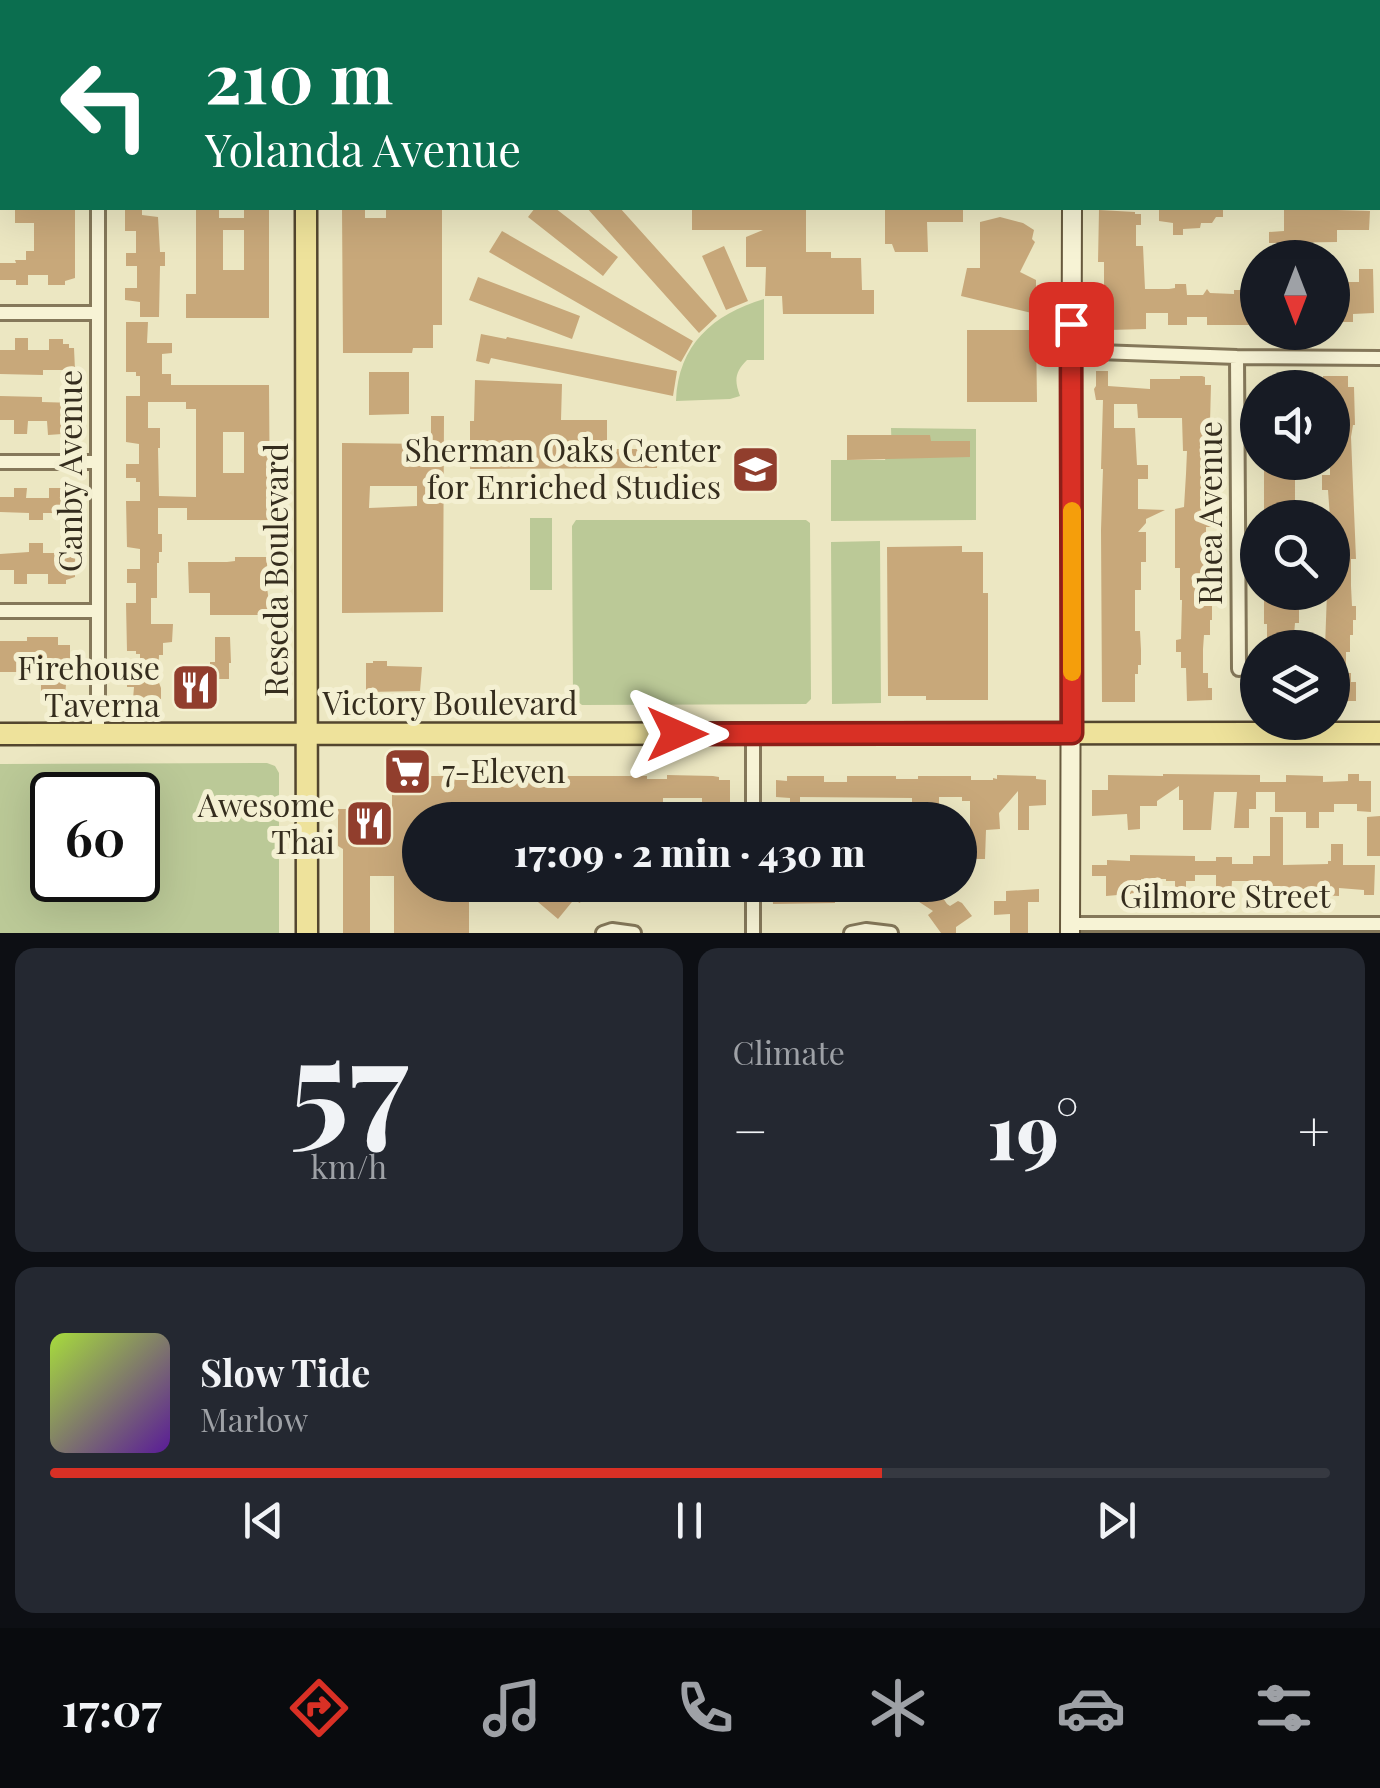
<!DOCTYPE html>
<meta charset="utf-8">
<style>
:root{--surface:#171b24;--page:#242831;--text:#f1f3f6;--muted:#9ea1a6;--line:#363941;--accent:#d93025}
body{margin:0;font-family:"Playfair Display",serif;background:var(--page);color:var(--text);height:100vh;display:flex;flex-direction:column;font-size:38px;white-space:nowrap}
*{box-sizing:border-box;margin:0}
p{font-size:32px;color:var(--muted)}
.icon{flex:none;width:55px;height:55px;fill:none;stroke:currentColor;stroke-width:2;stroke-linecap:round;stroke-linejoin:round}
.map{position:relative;height:933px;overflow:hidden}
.drawer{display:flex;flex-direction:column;gap:15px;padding:15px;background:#0d0f14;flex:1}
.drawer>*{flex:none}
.hud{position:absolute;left:0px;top:0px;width:1380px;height:210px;box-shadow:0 10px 40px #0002;background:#0b6e4f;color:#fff;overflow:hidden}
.needle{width:65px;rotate:180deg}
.fabs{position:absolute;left:1240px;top:240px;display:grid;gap:20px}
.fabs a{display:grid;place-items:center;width:110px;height:110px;border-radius:50%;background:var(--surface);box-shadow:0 10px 40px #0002;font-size:50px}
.speed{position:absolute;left:30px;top:772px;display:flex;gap:20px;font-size:50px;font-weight:700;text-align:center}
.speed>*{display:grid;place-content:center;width:130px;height:130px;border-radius:50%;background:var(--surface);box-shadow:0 10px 40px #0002;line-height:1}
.speed .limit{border:5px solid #111;border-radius:15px;background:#fff;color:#111}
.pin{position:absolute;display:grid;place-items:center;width:85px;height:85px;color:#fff;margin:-42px;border-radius:20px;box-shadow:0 5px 15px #0006}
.me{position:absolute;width:110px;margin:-55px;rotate:90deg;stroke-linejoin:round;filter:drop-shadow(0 0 8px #0008)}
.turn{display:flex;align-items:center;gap:35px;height:210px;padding:0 40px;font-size:45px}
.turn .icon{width:130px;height:130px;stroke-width:2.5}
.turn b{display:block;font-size:70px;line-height:85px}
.big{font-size:75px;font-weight:800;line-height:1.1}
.drawer .card{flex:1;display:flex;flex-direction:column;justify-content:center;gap:15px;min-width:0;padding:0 35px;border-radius:20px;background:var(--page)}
.drawer .dial{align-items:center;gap:0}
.dial b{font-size:130px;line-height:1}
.song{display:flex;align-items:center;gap:30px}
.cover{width:120px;height:120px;border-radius:15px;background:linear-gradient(135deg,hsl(80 70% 55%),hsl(270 70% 35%))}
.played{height:10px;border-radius:5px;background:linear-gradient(90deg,var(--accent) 65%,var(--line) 65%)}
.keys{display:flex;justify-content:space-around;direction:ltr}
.heat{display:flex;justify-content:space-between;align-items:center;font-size:55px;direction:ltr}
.drawer .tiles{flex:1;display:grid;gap:15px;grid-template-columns:1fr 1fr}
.card:last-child{grid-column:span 2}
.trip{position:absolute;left:402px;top:802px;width:575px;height:100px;border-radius:50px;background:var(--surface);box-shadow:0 10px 40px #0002;font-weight:800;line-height:100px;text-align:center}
.dock{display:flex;height:160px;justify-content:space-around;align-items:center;background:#090b0e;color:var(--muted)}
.dock .icon{width:70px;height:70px}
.dock .current{color:var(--accent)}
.dock b{font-size:45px;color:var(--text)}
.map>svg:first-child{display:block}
</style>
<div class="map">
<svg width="1380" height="933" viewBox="0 0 1380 933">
<rect width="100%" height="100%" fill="#ece7c2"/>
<path fill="#bbc997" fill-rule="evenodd" d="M764 299V360H747C735 372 734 380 740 396L730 399 676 401C678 345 713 314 764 299Z
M891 428 976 429V520L831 521V460H885L886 457H892Z
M530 518H552V590H530Z
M576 520H806L810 523 811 699 806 704 582 705 573 698 572 526Z
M880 541 881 703 832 704 831 542Z
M267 763 275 766 279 773V933H0V764ZM52 795H138V880H52Z"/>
<path fill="#c8a87a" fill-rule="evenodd" d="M15 208H75V278L65 281V285H48V275H28V285H16V280H0V263H16L15 260H26V251H34V223H15Z
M125 208H142V215L158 217 160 252H165V266H160L159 317H140V302L125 300V288H137V266H126V253H136V231H125Z
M196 208H219V218H244V208H269V318H186V294H196ZM223 230H244V270H223Z
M342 208H365V218H386V208H442V325H433V348H413L412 353H343Z
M535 208H555L618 257 603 276 528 217Z
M587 208H620L717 316 699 333Z
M692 208H806V252H831V258H861L862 290H874V314H783L782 296H765L766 267H746V237L763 230H692Z
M885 208H963V222H927L928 252H895L892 244H885Z
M1159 208H1223V217H1216L1212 223H1201L1200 228 1183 229V235H1173V223L1159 221Z
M1284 208H1337V210L1370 211 1369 230H1337V242L1269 243V232L1284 231Z
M1099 210 1135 212V214H1141V225H1136V246H1143L1145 289H1169L1175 288V284H1186L1187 295H1203L1207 289 1210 293 1234 294V290H1241L1245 292V297L1258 299V323H1249V325H1207V317H1187V325H1168V313H1146V329L1109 330V316H1099L1100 285H1104V262H1098Z
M1000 217 1023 223 1034 230 1032 239 1035 242 1020 272 1036 280V314L961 296 967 268H980V222Z
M502 231 693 341 681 362 489 252Z
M724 246 748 301 726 310 702 256Z
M1359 269H1373L1374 313 1353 314V322H1340L1342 282H1359Z
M478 277 580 316 572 339 469 300Z
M126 322H148L147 343H172V353L162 354V374H171V385H269L270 520H187V508H158V534H162V552H159V563H157V598H151V624H173L172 642 163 643V655H159L158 680 161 688V699H133L134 687H127V674H140V654H136V651H127L126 603H136V583H127V569H140V549L127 547 126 501H140V482H136V478H126V464H139V444L126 442V396H140V376H136V372H126ZM148 402H186V409H196V497L159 496 158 448H160V428H148ZM223 432H244V473H223Z
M967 330H1036L1037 402H967Z
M481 334 506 339 507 337 677 371 673 396 491 358 489 364 476 361Z
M15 338H28V350H49V339H63V344H69V348H74L75 370H43V375L0 374V350H15Z
M1096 371H1108V386L1150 389V379H1180V376H1202L1205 377V385H1211L1209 460H1211V471L1206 470V490H1210L1211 527H1206V550H1211L1210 586H1207L1206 606H1212V620H1210V635H1204L1203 649V673H1208V688H1212V700L1187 701 1186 668H1181V652H1176V640L1181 639 1182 600H1180V568H1175V509L1184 507 1186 474 1187 451H1183L1182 418H1138L1137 404H1114V428H1135L1137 465H1148V479H1138V509L1165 510 1146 519V523L1138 532H1146V562H1141V590H1135V631H1140L1141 650V665H1138V674H1135V702H1102L1101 530 1103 469H1101L1103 400H1096L1094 389 1096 386Z
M369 372H409V414L369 415Z
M1323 376H1348V387H1354L1355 425H1353L1351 437 1356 559H1351V586L1352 606H1356V620H1353V635H1350V652H1346V673H1351V682H1356V701H1332V648H1325L1327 592H1332V518H1330L1328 490H1322V475H1330V462H1332V388H1323Z
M475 380 562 384 561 420H607V449H657V468L470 469V421H474Z
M0 396 42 397V402L75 403 76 433 48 435 47 421H28L27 434H14V420H0Z
M431 416H444L443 612 342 613V443L431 444ZM370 486H417V506L369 508Z
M847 435H930L931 441H970V457L847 460Z
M1264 462H1295V503H1292L1291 518H1264Z
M14 488H27L26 498H49V488H75V520H62V513H43V520H29V513L0 512V497H14Z
M29 543H43V553H75V577L66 580V584H48V574H27V584H14V570H0V554L29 552Z
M962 546V552H983V593H988V700H926V696H888L887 547Z
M235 557H267V587L270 611H266V615H210V593H189L188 562H227L235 561Z
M1264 592H1299V623H1295L1293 648H1267V624H1264Z
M27 637H58V645H70V684H66L65 697 41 696V678H29V672H0V641H27Z
M215 637H230L231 663H229V679H210V662H215Z
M373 661H387V666L422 667 420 691 366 692V663H373Z
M392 763 420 764V766H423L424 776H507V778H514V781H538V779H545V776H647V779H667V775L713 776 719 777V780H730V820H718V802H702V798H663V820H652V810H630V820H618V804H595V820H563V811H540V820H514L513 804 478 803V820H420V885H469V933H394V876H370V933H343V849L338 846V809H392Z
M1163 774 1260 775V782H1286V775L1323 776V782L1348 781V774H1359V781H1371V812L1357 811V804H1334V812H1319V828H1306V812H1275V792H1256V809H1249V828H1234L1237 792H1214L1211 830H1183V800H1179V786L1157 801V806H1140V829L1128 830 1127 814 1092 816V790H1108V775L1163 776Z
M997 775 1036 776V779L1046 780V805L1029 806V830H1018V791L999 813 1000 829 986 830 985 859H960V847H970V801H962V797H939V804H933V816H923V820H912V798L800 797V806H790V798L776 797V780L787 781V776H824V782H847V776H896V779H918V776H971V780H993V778L997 779Z
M1380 816V856H1367V817Z
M1270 817H1283V865L1328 864V861H1331V844H1343V865H1375L1374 895H1364V890L1339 888V896L1315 895V889H1286V895L1252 897V881H1232L1231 895H1216V875H1195V881H1186V897H1175V881H1166V879H1141V893L1106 896V876H1092V865H1107V860L1130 861V855L1195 856V861H1216V857H1232V864H1253V856H1270Z
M518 885H730V900L715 902 689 900 624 902V900H617V897H607V888L579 903 576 897 558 919Z
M772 885H835V903L773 904Z
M858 885H931L937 889 947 904 950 906 958 901 962 903 972 916 956 927V933H941L928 915 933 911 910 896 858 897Z
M1039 889V902H1028V933H1010V914L994 915V901H1006V891Z"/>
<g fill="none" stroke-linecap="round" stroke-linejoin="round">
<defs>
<path id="street" d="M776 0V2
M97 2V0
M0 15H2
M98 208V734
M0 313H98
M1071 351 1237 357 1380 358
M1237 357 1239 669
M0 462H98
M0 611H98
M753 734V820
M1070 924H1380
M603 933 612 930 634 933
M753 933V885
M851 933 866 930 891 933"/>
<path id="secondary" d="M1070 0V2
M1378 159H1380
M0 161H2
M1070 933 1072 208"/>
<path id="primary" d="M306 0V2
M306 208 307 933
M0 734 1380 733"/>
</defs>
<use href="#street" stroke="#85785a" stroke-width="18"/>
<use href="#secondary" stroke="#67593d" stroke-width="22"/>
<use href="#primary" stroke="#53462e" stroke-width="25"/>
<use href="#street" stroke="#f7f3d5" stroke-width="12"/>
<use href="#secondary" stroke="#f7f3d5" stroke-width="18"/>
<use href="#primary" stroke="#eee29b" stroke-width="20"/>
</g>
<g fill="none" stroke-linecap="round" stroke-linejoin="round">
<defs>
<path id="route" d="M677 734 1072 733 1071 324"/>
</defs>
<use href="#route" stroke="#8d1f18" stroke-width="25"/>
<use href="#route" stroke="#d93025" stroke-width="18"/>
<path stroke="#f59e0b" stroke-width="18" d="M1072 511V672"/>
</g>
<defs>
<symbol id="school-square" viewBox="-11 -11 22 22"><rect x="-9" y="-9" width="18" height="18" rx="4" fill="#913e2d" stroke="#f4f0d2"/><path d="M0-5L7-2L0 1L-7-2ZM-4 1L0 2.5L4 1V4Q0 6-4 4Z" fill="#fff"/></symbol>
<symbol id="restaurant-square" viewBox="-11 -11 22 22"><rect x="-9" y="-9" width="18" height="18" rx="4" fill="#913e2d" stroke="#f4f0d2"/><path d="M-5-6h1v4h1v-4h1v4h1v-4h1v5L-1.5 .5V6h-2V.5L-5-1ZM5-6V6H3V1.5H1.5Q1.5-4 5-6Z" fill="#fff"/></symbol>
<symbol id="supermarket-square" viewBox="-11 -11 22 22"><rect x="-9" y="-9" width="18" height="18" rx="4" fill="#913e2d" stroke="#f4f0d2"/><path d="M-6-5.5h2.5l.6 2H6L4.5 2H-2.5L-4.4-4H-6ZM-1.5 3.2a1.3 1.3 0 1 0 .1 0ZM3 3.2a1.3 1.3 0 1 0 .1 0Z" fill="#fff"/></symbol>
</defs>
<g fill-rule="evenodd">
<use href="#school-square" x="728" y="442" width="55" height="55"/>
<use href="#restaurant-square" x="168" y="660" width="55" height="55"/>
<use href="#supermarket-square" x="380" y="744" width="55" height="55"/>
<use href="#restaurant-square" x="342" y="796" width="55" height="55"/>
</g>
<g text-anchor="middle" stroke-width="10" stroke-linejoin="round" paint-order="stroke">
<g font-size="32" fill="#352d1e" stroke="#f4f0d2" text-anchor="end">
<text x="721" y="462">Sherman Oaks Center<tspan x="721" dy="37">for Enriched Studies</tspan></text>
<text x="160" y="680">Firehouse<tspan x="160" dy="37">Taverna</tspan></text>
<text x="442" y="783" text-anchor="start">7-Eleven</text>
<text x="335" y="817">Awesome<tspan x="335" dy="37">Thai</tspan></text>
</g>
<g font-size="32" fill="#352d1e" stroke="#f4f0d2">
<text transform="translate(71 471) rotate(-90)" y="11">Canby Avenue</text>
<text transform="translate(1211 513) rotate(-90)" y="11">Rhea Avenue</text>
<text transform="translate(277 570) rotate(-90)" y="11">Reseda Boulevard</text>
<text x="450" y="715">Victory Boulevard</text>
<text x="1225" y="908">Gilmore Street</text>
</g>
</g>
</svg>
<div class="fabs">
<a><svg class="needle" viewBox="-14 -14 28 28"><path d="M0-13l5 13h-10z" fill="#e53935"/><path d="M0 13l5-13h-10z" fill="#9ea1a6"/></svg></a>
<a><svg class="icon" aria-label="sound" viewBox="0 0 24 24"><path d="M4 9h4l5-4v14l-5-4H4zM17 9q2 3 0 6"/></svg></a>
<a><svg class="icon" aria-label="search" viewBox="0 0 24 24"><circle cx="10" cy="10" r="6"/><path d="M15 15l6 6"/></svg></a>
<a><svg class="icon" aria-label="layers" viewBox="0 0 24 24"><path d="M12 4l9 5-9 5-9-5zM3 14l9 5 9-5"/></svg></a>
</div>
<div class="speed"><div class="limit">60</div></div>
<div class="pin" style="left:1071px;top:324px;background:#d93025"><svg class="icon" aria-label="arrive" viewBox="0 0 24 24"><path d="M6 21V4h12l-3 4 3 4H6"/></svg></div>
<svg class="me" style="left:677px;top:734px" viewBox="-20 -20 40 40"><path d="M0-17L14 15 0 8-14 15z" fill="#d93025" stroke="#fff" stroke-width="4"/></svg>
<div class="trip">17:09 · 2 min · 430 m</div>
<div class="hud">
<div class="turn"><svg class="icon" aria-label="left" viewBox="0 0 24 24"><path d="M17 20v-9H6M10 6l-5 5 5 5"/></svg><div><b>210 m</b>Yolanda Avenue</div></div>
</div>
</div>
<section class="drawer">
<div class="tiles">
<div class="card dial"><b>57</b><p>km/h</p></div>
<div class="card"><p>Climate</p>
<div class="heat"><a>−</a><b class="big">19°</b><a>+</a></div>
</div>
<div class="card">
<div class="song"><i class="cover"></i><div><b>Slow Tide</b><p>Marlow</p></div></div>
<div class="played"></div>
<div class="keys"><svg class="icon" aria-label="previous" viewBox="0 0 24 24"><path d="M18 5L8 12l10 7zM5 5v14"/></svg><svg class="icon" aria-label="pause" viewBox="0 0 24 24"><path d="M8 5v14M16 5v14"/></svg><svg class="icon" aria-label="next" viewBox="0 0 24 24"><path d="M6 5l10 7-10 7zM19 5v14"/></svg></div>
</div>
</div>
</section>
<nav class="dock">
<b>17:07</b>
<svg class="icon current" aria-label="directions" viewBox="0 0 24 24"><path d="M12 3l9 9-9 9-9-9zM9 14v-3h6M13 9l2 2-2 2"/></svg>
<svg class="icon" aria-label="music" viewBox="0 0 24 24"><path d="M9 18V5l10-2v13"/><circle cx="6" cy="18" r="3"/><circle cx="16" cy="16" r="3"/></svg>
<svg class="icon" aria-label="phone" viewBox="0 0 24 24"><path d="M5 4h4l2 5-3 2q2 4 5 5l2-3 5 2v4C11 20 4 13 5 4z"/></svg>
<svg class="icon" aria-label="climate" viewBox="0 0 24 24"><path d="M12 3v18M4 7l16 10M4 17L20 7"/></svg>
<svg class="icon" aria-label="car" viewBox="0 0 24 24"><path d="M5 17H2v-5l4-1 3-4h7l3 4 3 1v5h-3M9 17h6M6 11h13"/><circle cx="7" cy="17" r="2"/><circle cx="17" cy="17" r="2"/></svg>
<svg class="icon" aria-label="filters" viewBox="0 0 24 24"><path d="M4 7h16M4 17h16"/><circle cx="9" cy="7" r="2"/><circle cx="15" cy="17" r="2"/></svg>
</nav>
